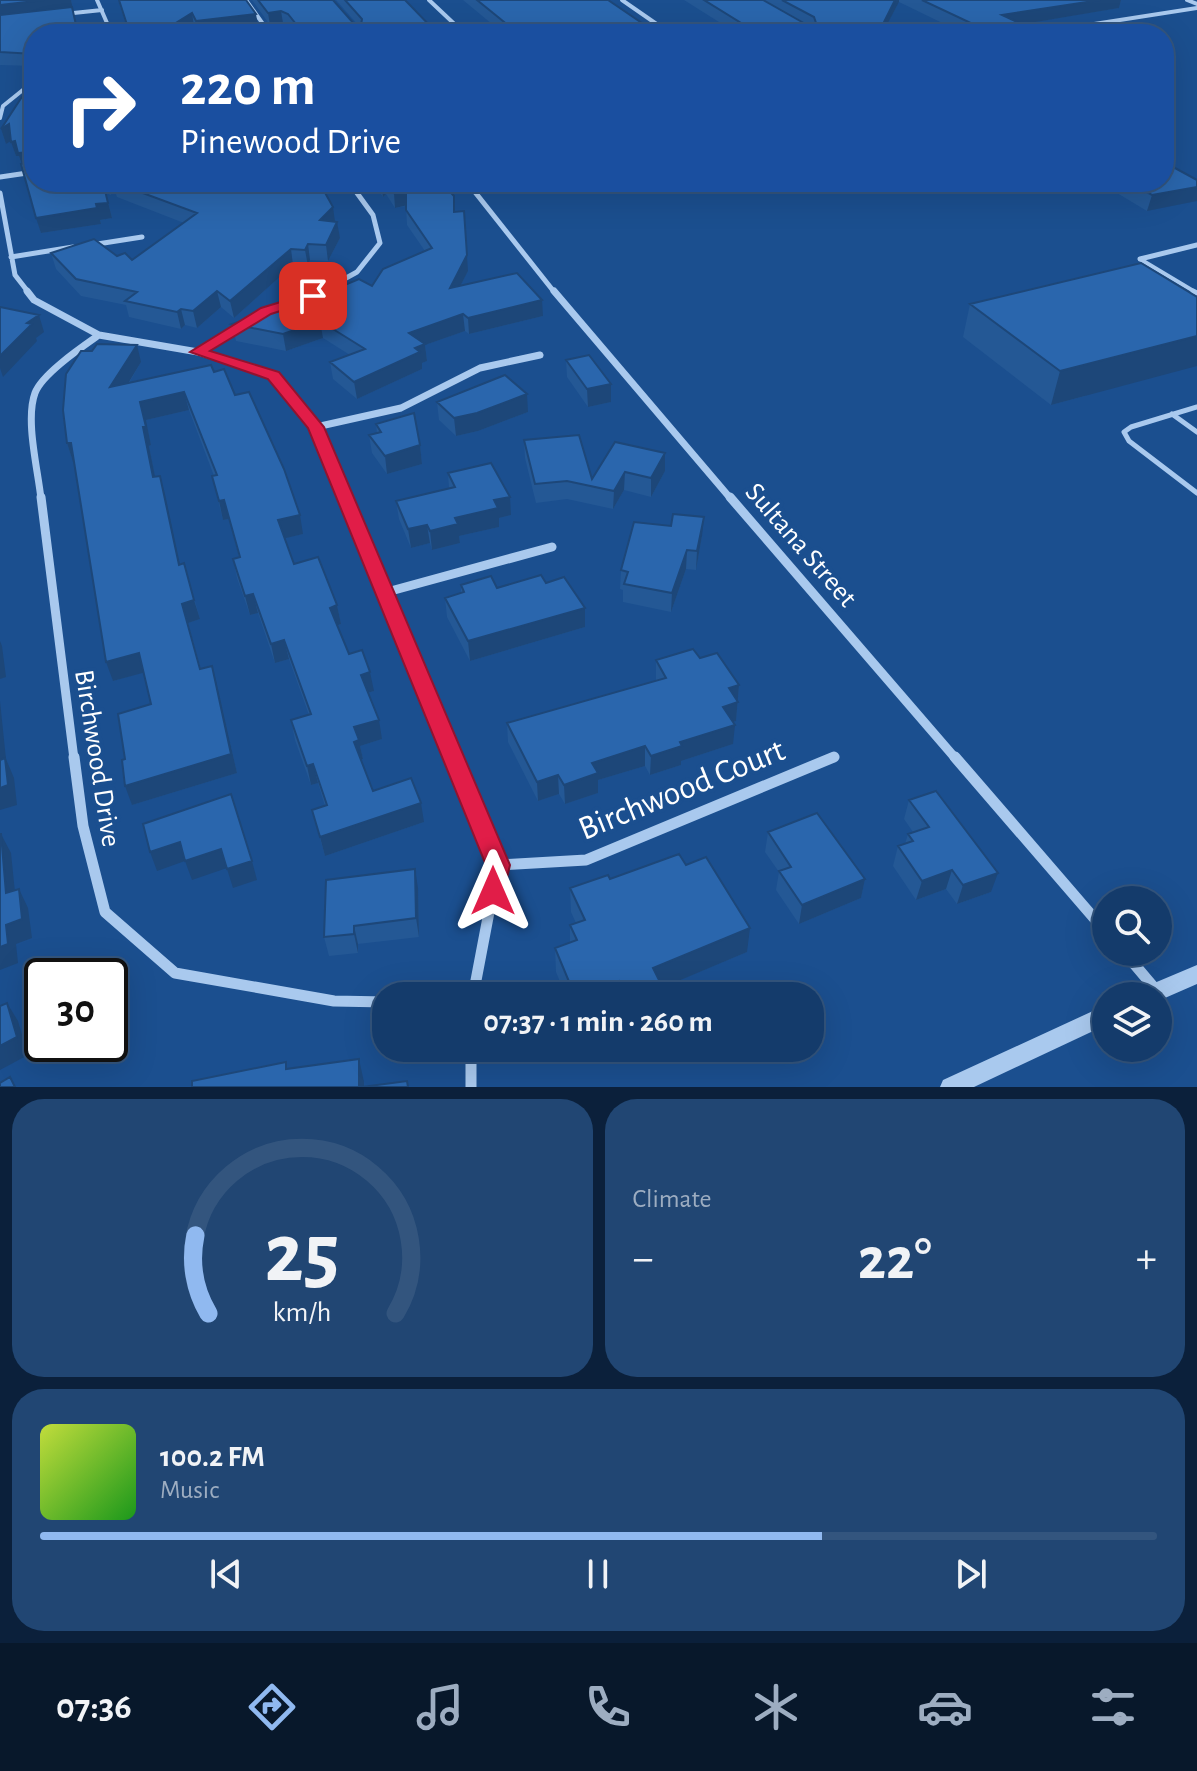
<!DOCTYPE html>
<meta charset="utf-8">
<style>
:root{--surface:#143b6b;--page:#214673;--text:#f1f3f6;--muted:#9dadc1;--line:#33557e;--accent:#90b9f0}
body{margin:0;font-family:"Alegreya Sans",sans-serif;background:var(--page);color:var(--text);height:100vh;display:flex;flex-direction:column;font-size:30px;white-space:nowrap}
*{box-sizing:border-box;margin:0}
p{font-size:26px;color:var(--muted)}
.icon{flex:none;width:44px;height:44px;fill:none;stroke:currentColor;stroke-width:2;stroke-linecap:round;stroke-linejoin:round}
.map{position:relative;height:1087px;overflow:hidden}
.panel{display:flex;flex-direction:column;gap:12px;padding:12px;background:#0b203b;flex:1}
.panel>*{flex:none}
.hud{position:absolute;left:24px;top:24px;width:1150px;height:168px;border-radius:32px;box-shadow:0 8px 32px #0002,0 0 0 2px var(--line);background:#1a4fa0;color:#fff;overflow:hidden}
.controls{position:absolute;left:1092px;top:886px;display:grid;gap:16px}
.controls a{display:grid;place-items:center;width:80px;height:80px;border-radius:50%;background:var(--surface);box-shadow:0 8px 32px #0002,0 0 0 2px var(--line);font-size:40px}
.speed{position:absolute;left:24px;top:958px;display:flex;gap:16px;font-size:40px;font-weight:700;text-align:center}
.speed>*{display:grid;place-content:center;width:104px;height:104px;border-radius:50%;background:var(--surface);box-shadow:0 8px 32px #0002,0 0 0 2px var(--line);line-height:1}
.speed .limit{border:4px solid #111;border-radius:12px;background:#fff;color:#111}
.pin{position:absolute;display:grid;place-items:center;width:68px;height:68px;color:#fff;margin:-34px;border-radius:16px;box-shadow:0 4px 12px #0006}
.me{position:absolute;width:88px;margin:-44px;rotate:0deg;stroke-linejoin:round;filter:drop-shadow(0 0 6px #0008)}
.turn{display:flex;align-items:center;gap:28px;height:168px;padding:0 24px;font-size:36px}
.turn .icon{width:104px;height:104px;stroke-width:2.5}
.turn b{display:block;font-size:56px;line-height:68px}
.big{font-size:60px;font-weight:700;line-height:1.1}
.panel .tile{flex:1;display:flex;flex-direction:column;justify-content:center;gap:12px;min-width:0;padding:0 28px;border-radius:32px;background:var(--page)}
.panel .dial{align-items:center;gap:0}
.dial svg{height:208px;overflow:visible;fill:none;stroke:var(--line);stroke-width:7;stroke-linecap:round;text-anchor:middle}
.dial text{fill:var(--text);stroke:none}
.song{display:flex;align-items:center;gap:24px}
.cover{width:96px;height:96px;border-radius:12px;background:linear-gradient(135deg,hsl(70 70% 55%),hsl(120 70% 35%))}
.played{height:8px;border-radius:4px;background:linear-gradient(90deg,var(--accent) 70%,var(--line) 70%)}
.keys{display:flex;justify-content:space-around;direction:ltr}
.heat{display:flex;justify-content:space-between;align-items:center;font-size:44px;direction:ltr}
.panel .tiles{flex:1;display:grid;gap:12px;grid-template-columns:1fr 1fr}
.tile:last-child{grid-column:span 2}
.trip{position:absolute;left:372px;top:982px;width:452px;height:80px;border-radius:32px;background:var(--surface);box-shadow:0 8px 32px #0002,0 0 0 2px var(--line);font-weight:700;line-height:80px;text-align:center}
.dock{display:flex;height:128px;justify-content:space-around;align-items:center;background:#08182b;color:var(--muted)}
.dock .icon{width:56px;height:56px}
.dock .selected{color:var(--accent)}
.dock b{font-size:36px;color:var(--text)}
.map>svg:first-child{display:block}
</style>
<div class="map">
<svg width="1197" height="1087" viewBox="0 0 1197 1087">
<rect width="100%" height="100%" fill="#1b4f8f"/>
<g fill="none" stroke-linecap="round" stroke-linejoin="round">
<path stroke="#a9c9ee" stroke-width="4" d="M1140 259 1197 293"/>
<path stroke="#a9c9ee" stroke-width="5" d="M1193 291 1197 293
M1197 407 1131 427 1124 432 1129 441 1197 493
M1172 414 1197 432"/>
<path stroke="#a9c9ee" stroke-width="4" d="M97 0 107 23 98 34
M246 0 270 34
M429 0 465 34
M622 0 671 34
M1187 0 1197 4
M64 14 102 10
M1030 34 1197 8
M0 118 3 106 34 81"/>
<path stroke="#a9c9ee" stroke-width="5" d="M0 177 34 172
M467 182 555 293
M0 193 15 275 29 293
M91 245 142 237
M11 257 73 247
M1140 259 1197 245
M319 293 357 272 380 243 373 215 349 182"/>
<path stroke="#a9c9ee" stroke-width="7" d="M27 291 34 300 99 335 198 352 274 375 316 427 346 499
M554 291 731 499
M198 352 258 315 324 291
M316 427 401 408 480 368 540 355
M41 499C38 470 25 420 35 393 42 374 82 347 99 335"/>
<path stroke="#a9c9ee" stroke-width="9" d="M41 497 74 759
M345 497 454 759
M730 497 956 759
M387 592 552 547
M829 759 834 757"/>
<path stroke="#a9c9ee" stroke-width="11" d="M74 757 83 826 105 912 175 973 334 1001 386 1002
M453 757 498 865 473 996
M955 757 1106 932
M498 865 586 860 834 757
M1124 952 1157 991
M471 1048V1087"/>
<path fill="#a9c9ee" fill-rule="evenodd" d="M1197 965V984L1158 1001V996H1137L1140 989Z
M1106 1005V1025L974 1087H940L943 1080Z"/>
</g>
<path fill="#245895" d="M0 0H71L78 34H34V66L0 65Z
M252 0H333L355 25H358L336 0H405L438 34H296L290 26 283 23 270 25Z
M463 0H608L658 34H504Z
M684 0H1121L1119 8 1021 24 1043 34H965L899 2 887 24 906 34H738Z
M119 3 258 26 198 34 194 26 181 34H129Z
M34 84V182H107L111 195 106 193 112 218 100 220 101 224 41 233 19 156H16L11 140 6 144 1 129Z
M112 182 269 188 266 182H319L335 222 340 238 328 261 310 260 308 266 293 265 234 318 221 307 197 328 185 325 181 329 129 317 126 305 81 296 56 269 51 253 117 256 132 260 184 223 117 197Z
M373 182H441L455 212 468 271 460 286 543 316 469 334 465 331 425 345 427 361 422 363V369L357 399 333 379 330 362 350 355 323 338 286 351 236 341 232 324 296 303V305L372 286 425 251 407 225 406 206 395 208 386 194 383 197Z
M1120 182H1164L1147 211 1117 193Z
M1197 297 1085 396 1051 405 963 337 970 304Z
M92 351 141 362 129 383 214 372 235 395 303 534 284 538 294 564 337 605 341 624 337 626 349 654 374 691 368 693 382 739 360 746 363 759 361 760 373 791 424 822 325 856 312 810 325 806 318 783 311 785 295 740 291 720 309 715 289 659 275 663 258 613 250 615 237 578 233 559 239 557 229 519 223 520 212 476H214L189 410 146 420 151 445 149 446 155 477 160 476 165 494 180 564 184 563 200 619 188 623 201 669 217 685 237 773 132 805 125 759 151 704 144 672 113 681 74 461 73 462 67 443Z
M566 360 611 384V402L588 407 567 377Z
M437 402 528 412 478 431 456 436 439 420Z
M376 424 420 445 422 464 387 474 372 453 369 435 377 433Z
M524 440 592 479 665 453V471L651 497 624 490 613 509 567 499 536 503 525 458Z
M448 473 511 515 499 518V527L459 536 460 543 432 550 430 543 411 548 399 519 396 501 449 488Z
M702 536 696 570 686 569 671 612 623 602V590L620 589 621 570Z
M546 583 585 627 470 661 447 617 445 598 461 593V585L497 588Z
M700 658 739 685 736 721 733 722V744L681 761V765L650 775 645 766 598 780V793L565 804 559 794 538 801 508 742 507 723 656 681V660Z
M909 800 991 892 957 904 946 889 916 900 893 866 898 846 905 844 908 834 913 832 904 819Z
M768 832 865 879 861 898 799 924 776 890 779 872 765 852Z
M610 879 747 952 663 987 664 996H566L556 972 555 948 570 943V925L576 923 571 912 570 888Z
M418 888 419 937 358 944V953L329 956 324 937Z"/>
<path fill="#1d4779" d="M44 0H71L78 34 0 17V5Z
M895 0H899V2L882 34 884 22Z
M1100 0H1121L1119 8 999 28 1002 15Z
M281 11 283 23 270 25 268 13Z
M192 13 194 26 181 34H158Z
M256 14 258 26 198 34 196 21Z
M380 24 381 34H344V29Z
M9 124 14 139 6 144 1 129Z
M15 141 31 152 34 163 23 168 19 156H16L11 142Z
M103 182 112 218 100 220 96 204Z
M381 182H384L386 194 383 197Z
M1197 187V201L1147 211 1152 195Z
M406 190 408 205 395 208 394 193Z
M333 207 335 222 320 220Z
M97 208 101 224 41 233 36 218Z
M464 211 468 271 451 304 450 288Z
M337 222 340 238 328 261 326 245Z
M308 244 310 260 308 266 305 250Z
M291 249 293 265 234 318 230 301Z
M217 291 221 307 197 328 193 311Z
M542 300 543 316 469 334 468 318Z
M181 309 185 325 181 329 177 312Z
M463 314 465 331 425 345 427 361 422 363V369L357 399 354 382 409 333Z
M39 315 44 332 36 338 37 341 3 377 0 368V356L27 323Z
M320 321 323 338 286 351 283 334Z
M1197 336V366L1051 405 1060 371Z
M137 345 141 362 115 405 110 387Z
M611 384V402L588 407 587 389Z
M184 392 189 410 146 420 151 445 149 446 159 496 153 477 143 427 140 402Z
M527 394 528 412 478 431 456 436 454 418Z
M67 443H71L77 461 73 462Z
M420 445 422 464 387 474 385 456Z
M665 453V471L651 497V478Z
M625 472 624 490 613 509 614 491Z
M160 476 165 494 184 583 179 565Z
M510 497 511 515 499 518V527L459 536 460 543 432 550 430 531 494 500Z
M224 500 229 519 223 520 219 501Z
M300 515 303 534 282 539 278 520Z
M704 517 702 536 696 570 697 551Z
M427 525 430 543 411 548 408 529Z
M687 550 686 569 671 612 672 593Z
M253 594 258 613 250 615 245 596Z
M194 600 200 619 188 623 182 604Z
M337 605 341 624 333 627 330 608Z
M585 608V627L470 661 468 641Z
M284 640 289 659 275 663 271 644Z
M0 641 2 646 6 677 0 679Z
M139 653 146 672 113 681 106 662Z
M212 666 217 685 237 773 132 805 125 786Z
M370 672 374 691 364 694 361 675Z
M739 685 736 721 721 726 723 707 729 688Z
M0 701 6 759 14 778 17 805 0 810Z
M379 720 382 739 360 746 363 759 358 761 354 742V727Z
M735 725 733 744 681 761V765L650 775 651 756 680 742Z
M645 746V766L598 780V793L565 804 564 785 592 763Z
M313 764 318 783 311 785 307 766Z
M558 775 559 794 538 801 537 782Z
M421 803 424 822 325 856 320 837Z
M1 834 11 853 17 912 6 893Z
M180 842 221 849 227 868 192 880 185 861 157 871 150 852Z
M252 861 257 880 233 888 227 869Z
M415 869 418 888 419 937 416 918Z
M952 870 946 889 916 900 922 881Z
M998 873 991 892 957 904 963 885Z
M865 879 861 898 799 924 802 905Z
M19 889 28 908 32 938 16 944 18 963 0 970V947L6 925Z
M354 926 358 944V953L354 934Z
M750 928 747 952 652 992 653 968Z
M619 981 618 996H578Z
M664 990V996H649Z
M7 1003 18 1021 28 1055 0 1070V1046Z
M359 1059 364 1082V1087H359Z"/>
<path fill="#2a66ad" stroke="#1d4779" stroke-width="2" d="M0 0H44L0 5Z
M119 0H246L256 14 196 21 192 13 158 34H130Z
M258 0H333L355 25H361L362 19 345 0H405L438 34H390L380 24 344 29V34H304L288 14 281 11 268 13Z
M477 0H608L658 34H519Z
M704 0H763L809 26 816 23 814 17 782 0H895L884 22 906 34H759Z
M922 0H1100L1002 15 1043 34H994Z
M72 7 78 34H34V54L0 52V15Z
M34 84V155L31 152 18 153 15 141 11 142 9 124 1 129 29 86Z
M34 157V182H103L108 203 96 204 97 208 36 218 21 164 32 162Z
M1175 168 1197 180V187L1152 195 1128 182H1164V170Z
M113 182H247L275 189 271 182H319L333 207 320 220 337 222 326 245 308 244 305 250 291 249 230 301 217 291 193 311 181 309 177 312 125 301 137 292 76 279 51 253 94 239 117 256 125 253 132 260 197 213Z
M386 182H441L454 196V212L464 211 467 255 450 288 517 273 542 300 468 318 463 314 409 333 425 344 415 348 420 352 354 382 330 362 365 349 320 321 283 334 232 324 296 303 294 306 359 279 372 286 383 269 432 248 406 210V190L394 193Z
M1141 263 1197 297V336L1060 371 970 304Z
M0 307 39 315 27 323 32 324 0 356Z
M97 344 137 345 110 387 211 365 214 372 224 369 235 395 249 392 284 469 300 515 278 520 294 564 318 557 337 605 330 608 349 654 362 650 370 672 361 675 379 720 354 727 359 740 354 742 373 791 411 778 421 803 320 837 312 810 327 805 313 764 307 766 291 720 311 714 284 640 271 644 253 594 245 596 233 559 240 557 224 500 219 501 212 476 217 475 184 392 140 402 146 427H143L153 477 160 476 179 565 184 563 194 600 182 604 200 669 212 666 231 754 125 786 122 760 125 759 118 714 151 704 139 653 106 662 71 443H67L63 410 66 374 81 351H92Z
M589 355 611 384 587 389 566 360Z
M505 375 527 394 477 413 454 418 437 402Z
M414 413 420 445 385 456 369 435 381 432 376 424Z
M579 435 592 479 615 442 665 453 651 478 625 472 614 491 567 481 535 484 524 440Z
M491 463 510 497 494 500 498 508 455 518 458 524 430 531 427 525 408 529 396 501 455 487 448 473Z
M673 514 704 517 697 551 687 550 672 593 624 584 628 572 621 570 634 522 671 526Z
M541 575 546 583 564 577 585 608 468 641 445 598 464 592 461 585 491 576 497 588Z
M693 649 700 658 717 653 739 685 729 688 738 702 723 707 735 725 680 742 682 746 651 756 645 746 592 763 598 773 564 785 558 775 537 782 507 723 666 678 656 660Z
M5 758 8 785 0 788V760Z
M936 791 998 873 963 885 952 870 922 881 898 846 913 841 908 834 929 827 909 800Z
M231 794 252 861 227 869 221 849 185 861 180 842 150 852 143 824Z
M817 813 865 879 802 905 779 871 791 867 768 832Z
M0 834H1L6 893 19 889 22 919 6 925 8 944 0 947Z
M679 854 686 865 706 857 750 928 653 968 664 990 649 996H626L619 981 578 996H575L555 948 577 940 570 925 585 920 570 888 608 875 610 879Z
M415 869 416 918 354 926V934L324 937 326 880Z
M7 1003 17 1037 0 1046V1006Z
M359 1059V1087H192V1081L286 1062V1069Z
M10 1077 15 1087H0V1083Z
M407 1081 408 1087H362Z"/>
<path fill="#e11d48" stroke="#92132f" stroke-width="2" d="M313 292 320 296 318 299 271 314 210 351 279 372 324 427 510 865 502 898 493 901 485 898 481 891 486 865 308 428 268 379 190 352 261 308Z"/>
<g text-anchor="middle" stroke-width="8" stroke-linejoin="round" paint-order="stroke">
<g font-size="28" fill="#fff" stroke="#1b4f8f">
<text transform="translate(802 544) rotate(49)" y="10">Sultana Street</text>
<text transform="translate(99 758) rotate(81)" y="10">Birchwood Drive</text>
</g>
<g font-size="34" fill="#fff" stroke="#1b4f8f">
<text transform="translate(681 788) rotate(-22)" y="12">Birchwood Court</text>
</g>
</g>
</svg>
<div class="controls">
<a><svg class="icon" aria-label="search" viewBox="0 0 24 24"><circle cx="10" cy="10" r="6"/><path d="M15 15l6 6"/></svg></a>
<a><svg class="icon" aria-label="layers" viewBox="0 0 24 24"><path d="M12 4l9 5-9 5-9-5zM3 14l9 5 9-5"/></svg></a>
</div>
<div class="speed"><div class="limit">30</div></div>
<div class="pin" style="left:313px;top:296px;background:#d93025"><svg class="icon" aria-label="arrive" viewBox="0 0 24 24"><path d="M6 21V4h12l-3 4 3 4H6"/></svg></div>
<svg class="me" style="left:493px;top:891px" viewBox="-20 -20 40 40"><path d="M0-17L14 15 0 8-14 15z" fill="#e11d48" stroke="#fff" stroke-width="4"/></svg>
<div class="trip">07:37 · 1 min · 260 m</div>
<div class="hud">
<div class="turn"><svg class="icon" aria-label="right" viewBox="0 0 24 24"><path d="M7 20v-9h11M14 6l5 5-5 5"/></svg><div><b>220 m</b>Pinewood Drive</div></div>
</div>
</div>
<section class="panel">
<div class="tiles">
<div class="tile dial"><svg viewBox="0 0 100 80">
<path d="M14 69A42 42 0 1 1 86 69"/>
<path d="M14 69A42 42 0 0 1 9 39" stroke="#90b9f0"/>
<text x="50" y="56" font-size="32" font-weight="700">25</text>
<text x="50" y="72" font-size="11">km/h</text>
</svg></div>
<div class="tile"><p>Climate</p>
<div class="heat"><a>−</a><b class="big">22°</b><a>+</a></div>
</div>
<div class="tile">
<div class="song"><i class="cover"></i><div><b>100.2 FM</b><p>Music</p></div></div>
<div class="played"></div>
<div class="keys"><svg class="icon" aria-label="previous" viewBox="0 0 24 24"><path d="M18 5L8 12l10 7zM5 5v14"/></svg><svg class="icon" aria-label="pause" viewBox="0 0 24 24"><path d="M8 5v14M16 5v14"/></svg><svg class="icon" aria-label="next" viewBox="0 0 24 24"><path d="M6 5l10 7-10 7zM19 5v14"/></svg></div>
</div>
</div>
</section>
<nav class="dock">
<b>07:36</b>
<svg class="icon selected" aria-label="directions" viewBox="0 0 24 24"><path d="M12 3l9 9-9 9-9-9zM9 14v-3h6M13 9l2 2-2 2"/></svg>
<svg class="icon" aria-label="music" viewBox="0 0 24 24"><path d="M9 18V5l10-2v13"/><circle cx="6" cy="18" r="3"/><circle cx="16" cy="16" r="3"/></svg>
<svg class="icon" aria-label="phone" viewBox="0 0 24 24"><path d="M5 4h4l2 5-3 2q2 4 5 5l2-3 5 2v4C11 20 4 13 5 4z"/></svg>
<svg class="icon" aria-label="climate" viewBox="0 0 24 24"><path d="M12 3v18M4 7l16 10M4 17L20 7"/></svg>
<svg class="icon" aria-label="car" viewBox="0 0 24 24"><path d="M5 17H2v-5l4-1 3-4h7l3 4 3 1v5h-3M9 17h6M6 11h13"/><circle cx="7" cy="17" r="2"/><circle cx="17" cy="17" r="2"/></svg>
<svg class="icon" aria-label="filters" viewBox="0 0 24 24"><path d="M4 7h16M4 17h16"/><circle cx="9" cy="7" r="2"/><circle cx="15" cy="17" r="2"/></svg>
</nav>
